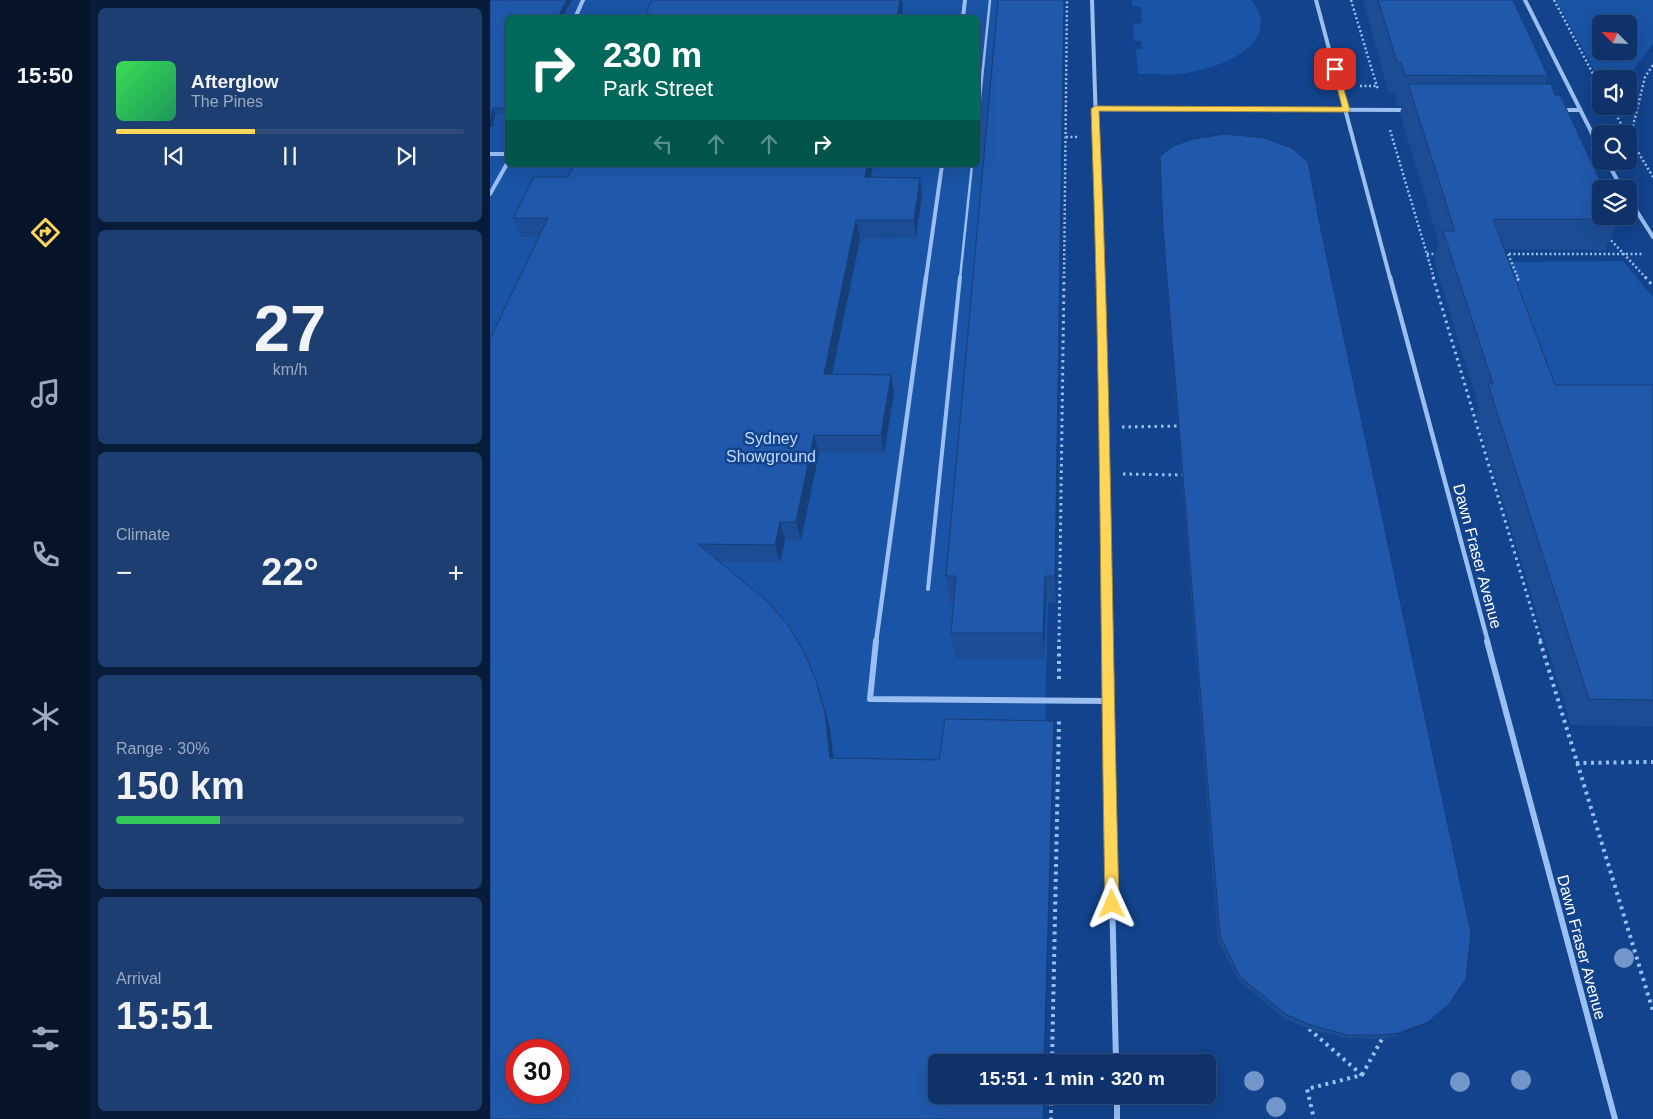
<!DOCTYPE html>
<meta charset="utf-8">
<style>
:root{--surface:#0e3269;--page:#1c3e71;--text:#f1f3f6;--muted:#9baac0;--line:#2e4d7d;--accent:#ffd55a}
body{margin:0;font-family:Helvetica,sans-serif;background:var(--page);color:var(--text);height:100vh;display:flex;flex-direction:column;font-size:19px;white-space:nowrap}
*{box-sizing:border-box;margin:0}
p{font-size:16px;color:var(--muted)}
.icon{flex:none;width:28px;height:28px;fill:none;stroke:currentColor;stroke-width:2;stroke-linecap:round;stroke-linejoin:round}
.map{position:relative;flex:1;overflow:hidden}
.sheet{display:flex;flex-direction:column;gap:8px;padding:8px;background:#081c3a;width:400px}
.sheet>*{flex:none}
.banner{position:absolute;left:15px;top:15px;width:475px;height:152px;border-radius:8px;box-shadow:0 5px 20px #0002,0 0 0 1px var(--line);background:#00695c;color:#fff;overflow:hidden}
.needle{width:32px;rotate:294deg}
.tools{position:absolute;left:1102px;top:15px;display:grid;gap:10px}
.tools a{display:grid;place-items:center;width:45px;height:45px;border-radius:8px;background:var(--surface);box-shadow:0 5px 20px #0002,0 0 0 1px var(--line);font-size:25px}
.speed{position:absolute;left:15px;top:1039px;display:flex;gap:10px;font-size:25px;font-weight:700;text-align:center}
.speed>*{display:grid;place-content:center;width:65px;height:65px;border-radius:50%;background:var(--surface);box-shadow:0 5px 20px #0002,0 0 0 1px var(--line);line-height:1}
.speed .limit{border:8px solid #d22;background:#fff;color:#111}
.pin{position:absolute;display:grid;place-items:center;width:42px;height:42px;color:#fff;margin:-21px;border-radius:10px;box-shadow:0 2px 8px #0006}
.me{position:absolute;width:55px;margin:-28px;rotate:359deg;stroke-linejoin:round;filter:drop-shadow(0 0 4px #0008)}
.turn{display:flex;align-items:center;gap:18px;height:105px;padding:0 15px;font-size:22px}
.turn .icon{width:65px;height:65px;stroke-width:2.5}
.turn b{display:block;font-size:35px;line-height:42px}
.lanes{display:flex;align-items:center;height:48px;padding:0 15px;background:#0003;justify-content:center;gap:25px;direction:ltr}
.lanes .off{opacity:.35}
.big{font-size:38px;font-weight:700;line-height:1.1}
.sheet .card{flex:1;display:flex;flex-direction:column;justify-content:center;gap:8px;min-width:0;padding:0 18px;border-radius:8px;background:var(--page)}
.sheet .dial{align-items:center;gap:0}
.dial b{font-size:65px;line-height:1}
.song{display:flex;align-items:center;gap:15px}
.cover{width:60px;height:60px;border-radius:8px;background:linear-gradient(135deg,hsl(130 70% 55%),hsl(150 70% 35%))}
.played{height:5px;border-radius:2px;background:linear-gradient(90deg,var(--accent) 40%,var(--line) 40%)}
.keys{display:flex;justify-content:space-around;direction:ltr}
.heat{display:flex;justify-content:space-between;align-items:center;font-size:28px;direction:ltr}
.charge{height:8px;border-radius:4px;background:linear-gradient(90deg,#34c759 30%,var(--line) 0)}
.trip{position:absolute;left:438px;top:1054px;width:288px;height:50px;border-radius:8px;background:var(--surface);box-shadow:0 5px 20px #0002,0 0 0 1px var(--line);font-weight:700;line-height:50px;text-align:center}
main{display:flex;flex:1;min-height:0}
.tab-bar{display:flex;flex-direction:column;width:90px;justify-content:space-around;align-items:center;background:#06142a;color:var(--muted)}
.tab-bar .icon{width:35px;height:35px}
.tab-bar .selected{color:var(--accent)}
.tab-bar b{font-size:22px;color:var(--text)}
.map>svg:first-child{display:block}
</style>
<main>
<nav class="tab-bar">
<b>15:50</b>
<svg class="icon selected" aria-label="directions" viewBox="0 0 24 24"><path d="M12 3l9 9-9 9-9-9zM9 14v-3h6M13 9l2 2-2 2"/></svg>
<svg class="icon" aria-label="music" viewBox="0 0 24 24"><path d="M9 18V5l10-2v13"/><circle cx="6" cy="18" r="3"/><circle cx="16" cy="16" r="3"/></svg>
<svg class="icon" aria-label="phone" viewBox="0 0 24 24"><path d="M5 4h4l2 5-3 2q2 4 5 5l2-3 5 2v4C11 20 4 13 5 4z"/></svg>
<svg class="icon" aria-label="climate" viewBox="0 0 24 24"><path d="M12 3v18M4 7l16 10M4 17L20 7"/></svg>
<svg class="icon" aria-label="car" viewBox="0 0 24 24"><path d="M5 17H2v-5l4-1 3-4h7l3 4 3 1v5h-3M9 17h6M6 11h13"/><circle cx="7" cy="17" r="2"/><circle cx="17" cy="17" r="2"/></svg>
<svg class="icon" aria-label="filters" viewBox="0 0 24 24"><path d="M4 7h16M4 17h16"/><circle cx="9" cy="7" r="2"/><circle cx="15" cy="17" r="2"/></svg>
</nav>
<section class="sheet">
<div class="card">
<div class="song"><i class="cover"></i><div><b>Afterglow</b><p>The Pines</p></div></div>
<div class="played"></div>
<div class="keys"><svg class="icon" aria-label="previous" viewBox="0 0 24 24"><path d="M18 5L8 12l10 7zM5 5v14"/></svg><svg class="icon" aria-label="pause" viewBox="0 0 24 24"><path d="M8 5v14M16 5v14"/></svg><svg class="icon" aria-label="next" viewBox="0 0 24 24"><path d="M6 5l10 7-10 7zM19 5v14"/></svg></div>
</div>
<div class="card dial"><b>27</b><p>km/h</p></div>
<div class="card"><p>Climate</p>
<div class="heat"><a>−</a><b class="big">22°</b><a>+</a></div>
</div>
<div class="card"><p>Range · 30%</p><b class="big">150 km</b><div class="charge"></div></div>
<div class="card"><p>Arrival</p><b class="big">15:51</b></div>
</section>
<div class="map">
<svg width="1163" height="1119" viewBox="0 0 1163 1119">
<rect width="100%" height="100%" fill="#12438c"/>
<path fill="#1a54a6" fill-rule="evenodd" d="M0 0H572L547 1062H446V1095L0 1119ZM18 18H488V165H18ZM26 1050H69V1092H26Z
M642 0H761C794 41 736 66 702 72 685 76 666 74 648 74L646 49H652L651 41H644L643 24 652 23 651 7 642 6Z
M1066 0H1163V44L1140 74 1141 106H1138L1139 79H1111V82ZM1111 24H1139V51H1111Z
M1133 261 1163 297V402L1047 401 997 262Z"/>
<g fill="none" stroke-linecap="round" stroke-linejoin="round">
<path stroke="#9abff1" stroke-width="2.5" stroke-dasharray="2 2.5" stroke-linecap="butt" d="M861 0 888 90
M1064 0 1111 89
M870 86H887
M1121 106 1137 134
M900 130 944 278
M1135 131 1143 126 1155 77 1163 65
M576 137H588
M1139 137 1163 177
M1118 237 1156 278
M937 254H950
M1018 254 1028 278
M1019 254H1152
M574 278 577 0"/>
<path stroke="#9abff1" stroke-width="3" stroke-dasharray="2.5 4" stroke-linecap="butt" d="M943 277 1051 642
M1155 277 1163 286
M1024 282H1029L1027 277
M632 427 690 426
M633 474 693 475
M569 642 574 277"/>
<path stroke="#9abff1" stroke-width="4" stroke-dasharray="3 4.5" stroke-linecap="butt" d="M1050 641 1163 1011
M569 679V641
M1086 763 1163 762
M819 1029 872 1075 817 1089 824 1119
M562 1062 569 721
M872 1075 892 1039
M561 1095V1119"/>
<path stroke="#9abff1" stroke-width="2.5" d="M488 117 500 0
M470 278 482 165"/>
<path stroke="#9abff1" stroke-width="4" d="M438 589 470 277"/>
<path stroke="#9abff1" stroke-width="4" d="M602 0 611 278
M826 0 900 278
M1035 0 1111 151
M85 18 93 0
M473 18 475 0
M605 109 917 110
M1073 110H1090
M0 154H18
M1117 161 1132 189
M0 194 18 162
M1139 199 1163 237
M436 278 452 165"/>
<path stroke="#9abff1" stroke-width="4.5" d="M611 277 616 642
M900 277 998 642
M386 642 436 277"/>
<path stroke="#9abff1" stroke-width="6" d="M386 641 380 699 617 701
M616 641 626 1062
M997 641 1125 1119
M627 1095V1119"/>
</g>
<g fill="#7296ca">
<circle cx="1134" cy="958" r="10"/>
<circle cx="1031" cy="1080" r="10"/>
<circle cx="764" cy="1081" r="10"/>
<circle cx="970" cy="1082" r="10"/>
<circle cx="786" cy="1107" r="10"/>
</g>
<path fill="#1c4d94" d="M0 0H82L72 18H18V114H5L3 127H0Z
M574 0 566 603H556L554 659H465L461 633 464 603H460L456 576Z
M873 0H1023L1058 76 1055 84 1065 95 1129 219 1115 250 1014 249 1065 385H1163V726L1081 725 986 414 989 407 944 261 949 243 910 113 912 106H908L904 93H899Z
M670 156 955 1008 934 1025 906 1036 892 1039 855 1038 819 1029 795 1019 749 981 728 941 673 234 670 163Z
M84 165H383L381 177 432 196 426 238 370 239 342 375H401L404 393 394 453H329L311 540H295L290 562H229L326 681 340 728 343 758 449 760 565 736 555 1062H446L0 1119 50 237H31L23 218 78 177Z"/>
<path fill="#163e78" d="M77 0H82L72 18H67Z
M410 0H412L413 13 412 18H407Z
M574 0 566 603 565 576Z
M18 103V114L15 108Z
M3 108 5 114 3 127H0V121Z
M377 165H383L377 196 375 177Z
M430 178 432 196 426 238 424 220Z
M366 220 370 239 338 393 334 374Z
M401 375 404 393 394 453 391 435Z
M324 435 329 453 311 540 306 522Z
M290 522 295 540 290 562 285 545Z
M555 576 556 603 554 659 553 633Z
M326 681 340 728 345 773 340 758Z
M564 721 565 736 555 1062H554Z
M959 1004 955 1008 934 1025 906 1036 909 1033Z
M554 1095H555L554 1119H553Z"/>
<path fill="#2059ac" stroke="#163e78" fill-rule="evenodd" d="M0 0H77L67 18H18V103L15 108H3L0 121Z
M162 0H410L407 18H154Z
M508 0H574L565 576H555L553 633H461L466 576H456Z
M888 0H1023L1058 76 915 75 911 63 907 62Z
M918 84H1061L1065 95H1070L1114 189H1111V216H1127L1129 219H1003L1065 385H1163V700L1099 699 998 384H1003L953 231H965Z
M735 134 774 138 802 148 818 162 831 230 981 933 976 979 959 1004 938 1022 909 1033 894 1035H858L821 1025 797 1015 750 977 730 936 673 228 670 156 683 146 703 139Z
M84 165H377L375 177 430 178 424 220H366L334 374 401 375 391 435H324L306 522H290L285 545 208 544 277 601 298 625 314 652 326 681 335 713 340 758 449 760 455 719 564 721 554 1062H446V1095H554L553 1119H0V339L58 218H23L44 177H78ZM26 1050H69V1092H26Z"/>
<path fill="#ffd55a" stroke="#a68a3a" d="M842 67 848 69 860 110 859 112 609 111C621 375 622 639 629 904L627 908 622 910 617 908 615 904C610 639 611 374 601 109L605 106 852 107Z"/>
<g text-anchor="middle" stroke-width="5" stroke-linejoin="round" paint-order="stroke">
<g font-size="16" fill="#c1dafc" stroke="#12438c">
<text x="281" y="444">Sydney<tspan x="281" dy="18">Showground</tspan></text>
</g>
<g font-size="16" fill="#fff" stroke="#12438c">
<text transform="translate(988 556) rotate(75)" y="6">Dawn Fraser Avenue</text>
<text transform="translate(1092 947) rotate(75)" y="6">Dawn Fraser Avenue</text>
</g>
</g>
</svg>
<div class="tools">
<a><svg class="needle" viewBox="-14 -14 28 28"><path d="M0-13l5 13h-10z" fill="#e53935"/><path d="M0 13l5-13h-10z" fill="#9baac0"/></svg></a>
<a><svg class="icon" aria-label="sound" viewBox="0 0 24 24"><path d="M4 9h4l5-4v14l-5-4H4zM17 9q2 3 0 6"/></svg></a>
<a><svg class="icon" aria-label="search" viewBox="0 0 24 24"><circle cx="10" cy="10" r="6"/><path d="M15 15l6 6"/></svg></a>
<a><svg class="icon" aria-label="layers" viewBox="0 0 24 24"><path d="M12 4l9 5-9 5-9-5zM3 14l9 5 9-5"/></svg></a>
</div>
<div class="speed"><div class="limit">30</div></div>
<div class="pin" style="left:845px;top:69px;background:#d93025"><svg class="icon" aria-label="arrive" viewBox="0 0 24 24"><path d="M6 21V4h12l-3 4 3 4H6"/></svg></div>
<svg class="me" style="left:622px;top:904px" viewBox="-20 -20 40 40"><path d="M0-17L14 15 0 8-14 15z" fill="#ffd55a" stroke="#fff" stroke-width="4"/></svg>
<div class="trip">15:51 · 1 min · 320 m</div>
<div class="banner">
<div class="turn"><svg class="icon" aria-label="right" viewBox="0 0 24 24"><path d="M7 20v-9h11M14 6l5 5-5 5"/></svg><div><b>230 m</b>Park Street</div></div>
<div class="lanes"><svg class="icon off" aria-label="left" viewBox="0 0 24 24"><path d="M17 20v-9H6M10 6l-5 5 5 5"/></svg><svg class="icon off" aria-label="ahead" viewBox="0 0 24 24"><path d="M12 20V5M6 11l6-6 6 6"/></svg><svg class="icon off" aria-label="ahead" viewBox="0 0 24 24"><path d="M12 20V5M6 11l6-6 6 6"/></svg><svg class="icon" aria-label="right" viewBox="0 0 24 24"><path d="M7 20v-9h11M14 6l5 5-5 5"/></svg></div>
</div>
</div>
</main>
